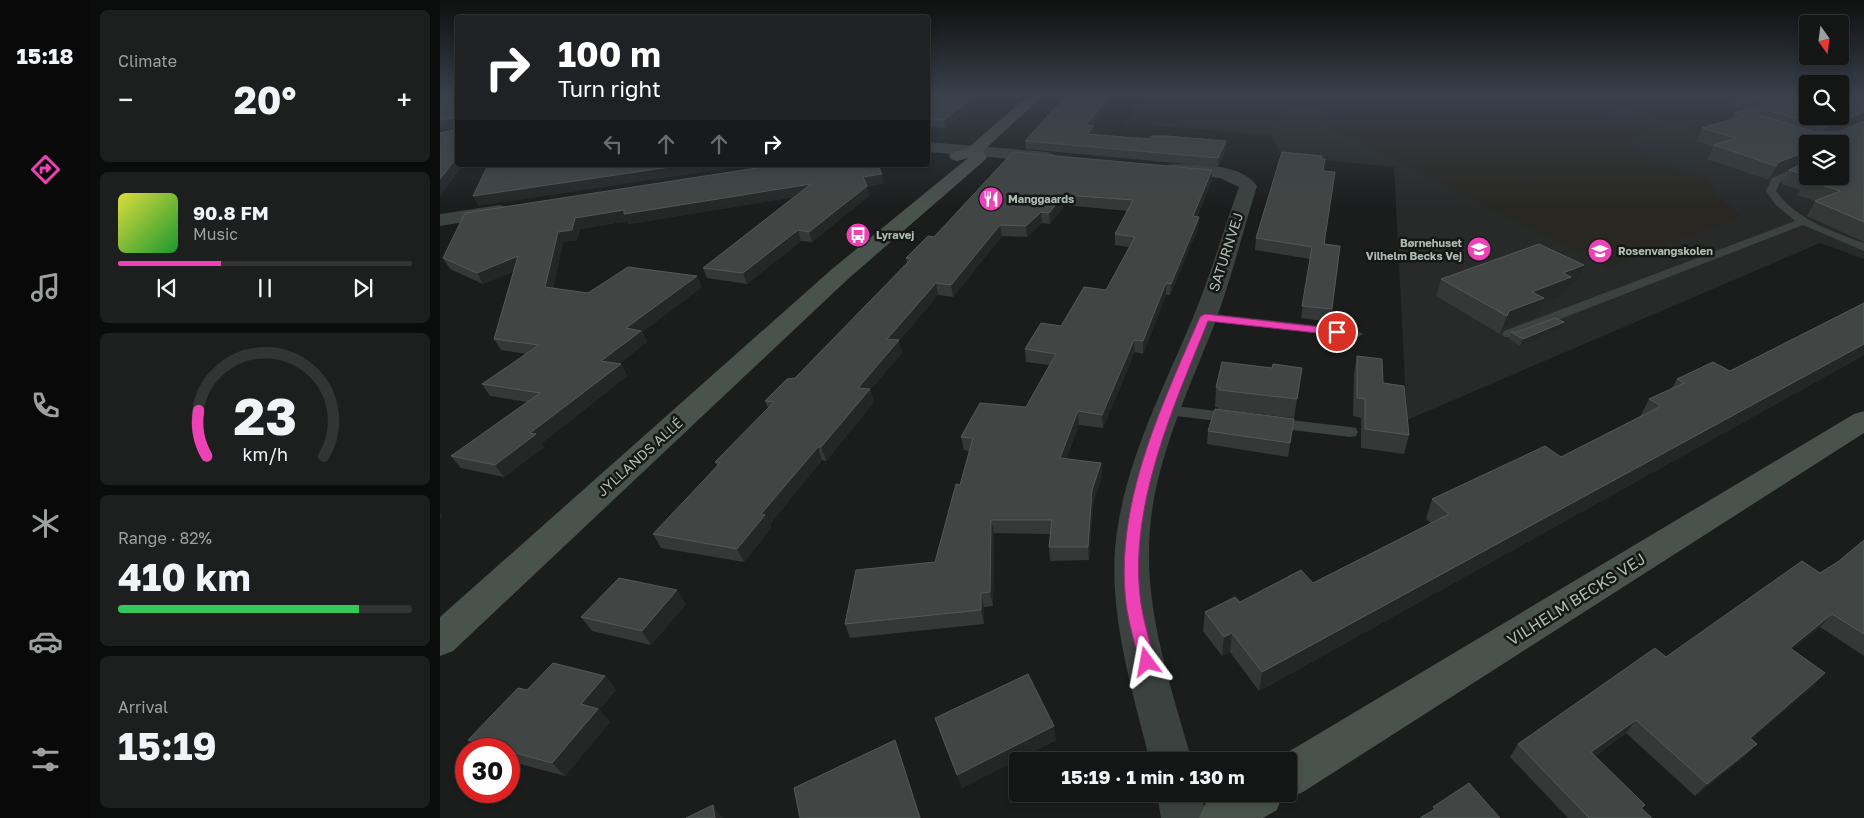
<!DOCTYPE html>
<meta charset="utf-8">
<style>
:root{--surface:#141615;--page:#1d1f1e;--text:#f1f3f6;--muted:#9d9fa0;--line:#333534;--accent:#ed42b6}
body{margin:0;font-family:"Golos Text",sans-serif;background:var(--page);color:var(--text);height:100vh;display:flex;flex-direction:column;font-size:19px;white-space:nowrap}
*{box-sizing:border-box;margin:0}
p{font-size:16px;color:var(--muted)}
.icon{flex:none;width:28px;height:28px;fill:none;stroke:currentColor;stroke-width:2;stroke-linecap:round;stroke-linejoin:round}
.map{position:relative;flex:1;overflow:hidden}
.panel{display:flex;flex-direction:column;gap:10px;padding:10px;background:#0b0c0c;width:350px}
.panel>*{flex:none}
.guide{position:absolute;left:15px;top:15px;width:475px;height:152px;border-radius:5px;box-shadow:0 2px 8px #0003,0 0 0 1px var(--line);background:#202124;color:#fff;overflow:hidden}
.needle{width:32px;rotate:166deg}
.controls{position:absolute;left:1359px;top:15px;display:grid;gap:10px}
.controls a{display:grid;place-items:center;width:50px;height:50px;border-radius:5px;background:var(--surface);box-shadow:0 2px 8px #0003,0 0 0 1px var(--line);font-size:25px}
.speed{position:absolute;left:15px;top:738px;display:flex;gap:10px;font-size:25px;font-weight:700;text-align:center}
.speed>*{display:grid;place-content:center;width:65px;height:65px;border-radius:50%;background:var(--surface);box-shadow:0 2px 8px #0003,0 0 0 1px var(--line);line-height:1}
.speed .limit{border:8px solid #d22;background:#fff;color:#111}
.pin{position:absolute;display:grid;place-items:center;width:42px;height:42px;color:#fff;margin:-21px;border:2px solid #fff;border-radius:50%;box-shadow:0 1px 5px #0007}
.me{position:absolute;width:55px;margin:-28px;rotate:347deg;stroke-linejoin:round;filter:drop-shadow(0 0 4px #0008)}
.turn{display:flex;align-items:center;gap:18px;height:105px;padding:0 20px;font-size:22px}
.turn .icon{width:65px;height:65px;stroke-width:2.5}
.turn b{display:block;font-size:35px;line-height:42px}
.lanes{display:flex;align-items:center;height:48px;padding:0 20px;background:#0003;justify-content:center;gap:25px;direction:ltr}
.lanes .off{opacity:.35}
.big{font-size:38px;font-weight:700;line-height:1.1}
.panel .card{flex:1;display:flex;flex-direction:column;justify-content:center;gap:8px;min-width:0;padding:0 18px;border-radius:8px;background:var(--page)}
.panel .dial{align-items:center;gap:0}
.dial svg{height:130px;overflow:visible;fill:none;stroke:var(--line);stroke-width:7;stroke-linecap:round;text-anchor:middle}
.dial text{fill:var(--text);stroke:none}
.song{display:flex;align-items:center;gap:15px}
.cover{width:60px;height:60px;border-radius:8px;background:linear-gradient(135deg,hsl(60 70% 55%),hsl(130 70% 35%))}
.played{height:5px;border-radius:2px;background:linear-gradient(90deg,var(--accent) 35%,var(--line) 35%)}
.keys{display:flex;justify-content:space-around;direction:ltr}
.heat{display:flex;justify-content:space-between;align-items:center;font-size:28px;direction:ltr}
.charge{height:8px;border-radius:4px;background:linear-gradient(90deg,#34c759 82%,var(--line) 0)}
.trip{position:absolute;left:569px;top:752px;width:288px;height:50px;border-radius:5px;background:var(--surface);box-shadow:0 2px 8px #0003,0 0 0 1px var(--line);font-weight:700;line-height:50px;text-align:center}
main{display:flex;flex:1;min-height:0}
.menu{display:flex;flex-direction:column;width:90px;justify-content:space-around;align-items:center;background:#080908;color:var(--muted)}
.menu .icon{width:35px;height:35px}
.menu .selected{color:var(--accent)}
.menu b{font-size:22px;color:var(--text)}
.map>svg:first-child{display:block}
</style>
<main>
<nav class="menu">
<b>15:18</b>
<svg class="icon selected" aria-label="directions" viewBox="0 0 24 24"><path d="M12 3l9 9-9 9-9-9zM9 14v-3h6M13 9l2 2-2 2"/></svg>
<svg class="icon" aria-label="music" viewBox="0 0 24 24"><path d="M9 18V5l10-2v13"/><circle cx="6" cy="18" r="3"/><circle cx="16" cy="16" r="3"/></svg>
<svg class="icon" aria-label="phone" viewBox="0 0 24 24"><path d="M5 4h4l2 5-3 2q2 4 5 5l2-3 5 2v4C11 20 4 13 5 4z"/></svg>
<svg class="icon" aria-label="climate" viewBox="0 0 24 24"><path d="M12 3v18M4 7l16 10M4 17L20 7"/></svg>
<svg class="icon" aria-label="car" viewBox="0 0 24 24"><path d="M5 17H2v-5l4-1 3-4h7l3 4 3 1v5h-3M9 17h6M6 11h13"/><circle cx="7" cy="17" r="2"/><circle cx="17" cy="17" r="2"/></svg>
<svg class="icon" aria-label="filters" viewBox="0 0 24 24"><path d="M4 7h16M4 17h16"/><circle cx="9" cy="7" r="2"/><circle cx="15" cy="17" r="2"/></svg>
</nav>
<section class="panel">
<div class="card"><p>Climate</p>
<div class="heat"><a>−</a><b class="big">20°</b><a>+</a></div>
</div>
<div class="card">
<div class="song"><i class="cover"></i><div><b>90.8 FM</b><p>Music</p></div></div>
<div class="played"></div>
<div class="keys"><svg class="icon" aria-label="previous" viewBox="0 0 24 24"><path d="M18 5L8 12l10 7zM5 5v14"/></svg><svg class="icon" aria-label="pause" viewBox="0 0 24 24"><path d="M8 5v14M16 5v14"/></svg><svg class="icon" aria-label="next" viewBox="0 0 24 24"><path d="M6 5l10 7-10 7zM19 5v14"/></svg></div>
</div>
<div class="card dial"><svg viewBox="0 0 100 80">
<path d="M14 69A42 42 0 1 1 86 69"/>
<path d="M14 69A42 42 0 0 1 9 41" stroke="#ed42b6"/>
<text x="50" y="56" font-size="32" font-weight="700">23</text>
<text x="50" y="72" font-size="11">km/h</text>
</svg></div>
<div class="card"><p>Range · 82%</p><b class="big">410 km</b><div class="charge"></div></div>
<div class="card"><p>Arrival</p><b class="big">15:19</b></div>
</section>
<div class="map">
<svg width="1424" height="818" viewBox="0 0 1424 818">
<rect width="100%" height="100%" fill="#1b1d1c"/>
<path fill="#272a29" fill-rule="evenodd" d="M927 95H1367L1368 116H1400L1424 108V259L1380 243 967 420 954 167 843 156 830 135 844 111ZM1368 144H1400V176H1368Z"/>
<path fill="#282721" d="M704 95H927L844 111 830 135 684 123Z
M995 95H1101L1213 131 1193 138 1191 146 1226 165 1269 178 1275 194 1301 216 1168 267 873 119Z
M1143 95H1255L1314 112 1252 129Z"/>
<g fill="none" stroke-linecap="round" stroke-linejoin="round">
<path fill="#3c423f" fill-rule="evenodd" d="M1368 163V170L1340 182 1336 191C1357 220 1392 231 1424 243V251L1363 225 1074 337H1064L1062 334 1064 331 1355 221 1335 204 1326 191 1332 178Z
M765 313 916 330 923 334 916 338 760 320 758 317Z
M726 405 794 413 800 414 802 418 800 422 794 423 720 414 718 410 720 406Z
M833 418 910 427 916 428 918 432 916 436 910 437 827 427 825 423 827 419Z"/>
<path fill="#3c423f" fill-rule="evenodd" d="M488 142 607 152 613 154 615 157 613 160 607 162 488 152Z
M734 164C759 165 801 163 817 186 803 231 792 276 776 320 748 393 709 470 709 551 708 623 733 693 752 761H710C693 693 670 620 675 549 682 468 721 394 752 320 770 277 783 232 799 187L780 178 728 173 725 169 728 165Z
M60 205 67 207 69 211 67 215 0 226V214Z
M717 794H761L767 818H721Z"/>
<path fill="#4a524d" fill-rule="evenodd" d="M589 95H604L543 151 547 157 545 160 408 279 13 651 0 656V617L392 269 528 158 517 161 511 159 509 156 511 153 528 148Z
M1424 411V433L863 792 848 799 842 796 837 810 823 818H759L766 802 780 794H848V761H833L1414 414Z"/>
</g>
<path fill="#343836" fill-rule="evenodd" d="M488 95H546L505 128 488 127Z
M630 95H676L652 126H654V135L709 139 786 141V149L778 167 586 149 585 141Z
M1292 95H1424V242L1367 216 1375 201 1357 195 1360 190 1341 184 1349 170 1362 164 1331 176 1329 180 1267 159 1273 147 1256 141 1262 128 1291 119 1294 113 1305 110 1288 105ZM1368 144H1400V176H1368Z
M573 152 772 180 757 217H759L758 228 730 295H726L703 354 695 352 663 428 639 425 626 459 661 463 662 476 653 504 649 560 610 561 609 547 610 534 554 533 553 606 544 607V624L410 638 405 624 495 562 520 485 529 451 524 450 521 437 586 407 609 365 586 362 585 349 621 326 666 290 689 247 675 245V234L688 211 625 205 610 224 602 223 587 237 562 236 513 297 498 295 459 341 462 353 430 390 434 402 386 461 382 460 330 524 331 528 304 562 221 548 213 534 277 466 275 462 328 408 325 401 355 378 467 263 466 258 494 237Z
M881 159 883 171 884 244 892 309 890 322 861 318 870 259 815 250 816 238Z
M336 165 444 183 427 187 429 196 372 242 361 241 307 284 267 278 263 268 354 197 189 224 187 221 140 229 137 240 123 242 113 288 148 293 262 287 202 332 207 342 179 364H181L187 376 102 443 104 447 64 477 21 468 11 456 87 402 50 396 42 384 86 354 61 350 54 339 74 271 43 284 10 269 3 258Z
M1001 279 1137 282 1128 286 1124 295 1103 303 1098 316 1063 329 1060 334 996 296Z
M1424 302V355L819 691 790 652 782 656 763 631 765 612 873 583 991 523 986 519 992 499 1121 457 1200 417 1209 399 1232 388 1237 379 1290 371 1422 304Z
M1121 329 1080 346 1069 339 1071 332Z
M917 356 943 383 969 435 964 454 921 448V418L913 416 914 374Z
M832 368H862L854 418 778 409V407H775L776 387Z
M854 419 848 457 767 444 768 431Z
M1424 540V656L1380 627 1352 649 1385 673 1372 687 1311 739 1304 757 1255 796 1186 733 1155 756 1205 805 1202 808 1212 818H1128L1070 757 1078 744 1226 657 1380 573 1399 561Z
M246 604 211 645 152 631 141 617Z
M165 676 176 690 159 710 170 722 125 776 69 761V749H38L28 740 87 690Z
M495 718 616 740 522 788Z"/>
<path fill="#252726" d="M535 95H546L505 128 504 120Z
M670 95H676L646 133V125Z
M1424 112V122L1379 140 1386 127Z
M14 118 18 127 0 130V120Z
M654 126 655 134 648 142 647 134Z
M786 141V149L778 167V158Z
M1368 151V162L1331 176 1329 180 1339 162Z
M18 156V165H23L0 197V179Z
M244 165H310L39 206 33 196Z
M772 170V180L752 227 753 216Z
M442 174 444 183 427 187 429 196 372 242 369 232 423 177Z
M371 184 374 194 189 224 187 221 140 229 137 240 123 242 111 299 105 287 118 232 135 218 184 210Z
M624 195 625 205 610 224 609 213Z
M601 212 602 223 587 237 586 226Z
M759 217 758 228 730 295 731 284Z
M560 225 562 236 513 297 511 285Z
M358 230 361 241 307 284 303 273Z
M78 256 84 267 43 284 37 273Z
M1144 265 1137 282 1128 286 1124 295 1103 303 1098 316 1063 329 1060 334 1067 316 1069 311 1092 292 1123 273Z
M257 276 262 287 202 332 207 342 168 373 161 361 186 328Z
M496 283 498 295 459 341 462 353 430 390 434 402 386 461 381 447 447 339Z
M726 283V295L703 354V341Z
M1124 322 1121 329 1080 346 1083 339Z
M694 340 695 352 663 428 662 415Z
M1424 344V355L819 691 822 672Z
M181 364 187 376 102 443 104 447 64 477 55 465 90 433Z
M638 411 639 425 622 471 620 458Z
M378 447 382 460 330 524 331 528 304 562 297 549 321 514Z
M661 463 662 476 653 504 649 560 648 547 652 490Z
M0 513 3 516 0 519Z
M551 520 554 533 553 606 550 592Z
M237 590 246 604 211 645 202 631Z
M541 593 544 607V624L541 610Z
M1392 614 1380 627 1338 661 1350 648Z
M792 633 790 652 782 656 784 637Z
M1385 673 1372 687 1298 751 1310 738Z
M165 676 176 690 159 710 170 722 125 776 112 763 141 704Z
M1196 720 1186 733 1142 765 1151 752Z
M614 726 616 740 522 788 517 775Z
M455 740 460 753 481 818H480Z
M1317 744 1304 757 1255 796 1267 784Z
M273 805 283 818H275Z"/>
<path fill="#414644" stroke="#525955" d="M0 95H18V156L0 179V133L14 130V118L0 120Z
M488 95H535L504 120 488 119Z
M630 95H670L646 125 654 126 647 134 709 139 711 136H727L786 141 778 158 585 141 613 110Z
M1301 95H1368V116H1400V95H1424V112L1386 127 1323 109 1316 114 1375 132H1398L1424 121V222L1375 201 1400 191 1366 180 1373 177 1370 176H1400V144H1368V151L1339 162 1336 166 1274 145 1296 138 1262 128 1303 116 1294 113 1331 103Z
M573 152 772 170 753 216 759 217 731 284 726 283 703 341 694 340 662 415 638 411 620 458 661 463 652 490 648 547H609L612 520H551L550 592 541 593V610L405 624 416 570 495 562 516 484 520 485 533 438 521 437 540 403 586 407 616 354 585 349 601 323 621 326 644 287 666 290 695 237 675 234 693 200 624 195 609 213 601 212 586 226 560 225 511 285 496 283 447 339 459 340 418 388 430 389 381 447H378L321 514 325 515 297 549 213 534 280 463 275 462 334 402 325 401 347 379 355 378 471 259 466 258 488 236 494 237Z
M842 152 882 156 881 159H885L883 171 895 172 884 244 900 246 892 309 862 306 872 247 816 238Z
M1368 161V176L1349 170Z
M48 165H244L33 196Z
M336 165H438L442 174 423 177 427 186 369 232 358 230 303 273 263 268 371 184 184 214V210L135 218 132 230 118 232 105 287 148 293 188 267 257 276 186 328 201 331 161 361 181 364 90 433 96 434 55 465 11 456 100 393 42 384 99 345 54 339 78 256 37 273 3 258 25 213Z
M1099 244 1144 265 1123 273 1131 277 1092 292 1104 298 1069 311 1067 316 1001 279Z
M1424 303V344L822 672 792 633 784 637 765 612 795 597 800 602 861 570 873 583 1009 514 992 499 1105 446 1121 457 1221 406 1209 399 1244 383 1237 379 1273 362 1290 371Z
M1115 318 1124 322 1083 339 1071 332H1077Z
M917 356 942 359 943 383 964 386 969 435 925 429V399L917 398Z
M782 362 832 368 833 364 862 368 857 399 779 390 780 388 776 387Z
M775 409 854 419 850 443 768 431Z
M1424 540V634L1392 614 1350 648 1385 673 1310 738 1317 744 1267 784 1196 720 1151 752 1205 805 1201 808 1212 818H1149L1078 744 1215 648 1226 657 1362 561 1380 573 1399 561Z
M179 578 237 590 202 631 141 617Z
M113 663 165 676 141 704 158 709 112 763 69 751V749H61L28 740 78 688 87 690Z
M588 674 614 726 517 775 495 718Z
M455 740 480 818H360L354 788Z
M1029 783 1060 818H980L995 809 993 807Z
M273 805 275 818H246Z"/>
<linearGradient id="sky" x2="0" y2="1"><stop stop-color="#0f100f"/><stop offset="0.45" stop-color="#39404b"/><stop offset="1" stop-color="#39404b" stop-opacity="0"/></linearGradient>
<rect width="1424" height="209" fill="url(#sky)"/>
<path fill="#ed42b6" stroke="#9a2b76" d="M765 314 897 329 902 332 897 335 768 321C733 408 685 513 702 610 705 627 711 645 715 662L713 667 707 669 701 667 699 662C695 644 690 627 687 610 672 508 721 408 760 317Z"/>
<defs>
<symbol id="restaurant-disc" viewBox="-11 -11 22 22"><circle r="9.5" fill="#ed42b6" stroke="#161817"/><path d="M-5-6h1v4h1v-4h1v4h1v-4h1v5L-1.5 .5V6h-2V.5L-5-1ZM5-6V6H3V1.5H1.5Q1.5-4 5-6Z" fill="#fff"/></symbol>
<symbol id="bus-disc" viewBox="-11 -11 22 22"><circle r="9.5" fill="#ed42b6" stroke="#161817"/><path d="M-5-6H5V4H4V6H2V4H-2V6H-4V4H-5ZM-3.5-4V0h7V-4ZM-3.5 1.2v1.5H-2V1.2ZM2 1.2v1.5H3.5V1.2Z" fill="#fff"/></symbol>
<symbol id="school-disc" viewBox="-11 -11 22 22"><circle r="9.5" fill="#ed42b6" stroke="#161817"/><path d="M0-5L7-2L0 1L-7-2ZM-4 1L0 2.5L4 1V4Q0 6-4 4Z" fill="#fff"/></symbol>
</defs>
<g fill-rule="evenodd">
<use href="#restaurant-disc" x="537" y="185" width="28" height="28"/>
<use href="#bus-disc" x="404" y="221" width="28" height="28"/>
<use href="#school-disc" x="1025" y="235" width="28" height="28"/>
<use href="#school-disc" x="1146" y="237" width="28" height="28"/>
</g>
<g text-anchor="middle" stroke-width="5" stroke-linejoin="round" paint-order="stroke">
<g font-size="11" font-weight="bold" fill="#aebcb3" stroke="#161817" text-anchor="start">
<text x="568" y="203">Manggaards</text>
<text x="436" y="239">Lyravej</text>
<text x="1022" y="247" text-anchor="end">Børnehuset<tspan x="1022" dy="13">Vilhelm Becks Vej</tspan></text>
<text x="1178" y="255">Rosenvangskolen</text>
</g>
<g font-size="14" fill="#aebcb3" stroke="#161817">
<text transform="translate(786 252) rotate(-72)" y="5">SATURNVEJ</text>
<text transform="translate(200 457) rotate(-42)" y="5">JYLLANDS ALLÉ</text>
</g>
<g font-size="16" fill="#aebcb3" stroke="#161817">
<text transform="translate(1136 599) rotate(-32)" y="6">VILHELM BECKS VEJ</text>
</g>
</g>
</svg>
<div class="controls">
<a><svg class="needle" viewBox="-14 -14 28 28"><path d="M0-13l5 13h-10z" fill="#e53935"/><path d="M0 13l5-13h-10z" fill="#9d9fa0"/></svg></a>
<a><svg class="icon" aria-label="search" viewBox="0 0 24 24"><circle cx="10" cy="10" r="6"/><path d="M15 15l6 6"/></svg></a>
<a><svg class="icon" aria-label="layers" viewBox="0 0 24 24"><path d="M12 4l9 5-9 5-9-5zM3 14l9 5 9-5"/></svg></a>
</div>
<div class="speed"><div class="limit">30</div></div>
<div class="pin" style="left:897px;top:332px;background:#d93025"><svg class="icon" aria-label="arrive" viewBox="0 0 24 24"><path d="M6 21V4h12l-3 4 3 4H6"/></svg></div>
<svg class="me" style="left:707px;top:662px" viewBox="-20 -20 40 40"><path d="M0-17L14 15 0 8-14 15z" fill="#ed42b6" stroke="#fff" stroke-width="4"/></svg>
<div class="trip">15:19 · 1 min · 130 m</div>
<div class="guide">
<div class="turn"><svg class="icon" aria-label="right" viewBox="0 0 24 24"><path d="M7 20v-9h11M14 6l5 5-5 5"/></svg><div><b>100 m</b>Turn right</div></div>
<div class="lanes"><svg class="icon off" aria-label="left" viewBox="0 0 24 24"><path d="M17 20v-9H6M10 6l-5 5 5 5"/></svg><svg class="icon off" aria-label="ahead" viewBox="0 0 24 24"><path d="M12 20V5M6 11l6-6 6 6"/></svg><svg class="icon off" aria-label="ahead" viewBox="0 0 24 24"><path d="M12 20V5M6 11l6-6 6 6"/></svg><svg class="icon" aria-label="right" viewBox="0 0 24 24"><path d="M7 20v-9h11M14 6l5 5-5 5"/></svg></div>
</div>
</div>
</main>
